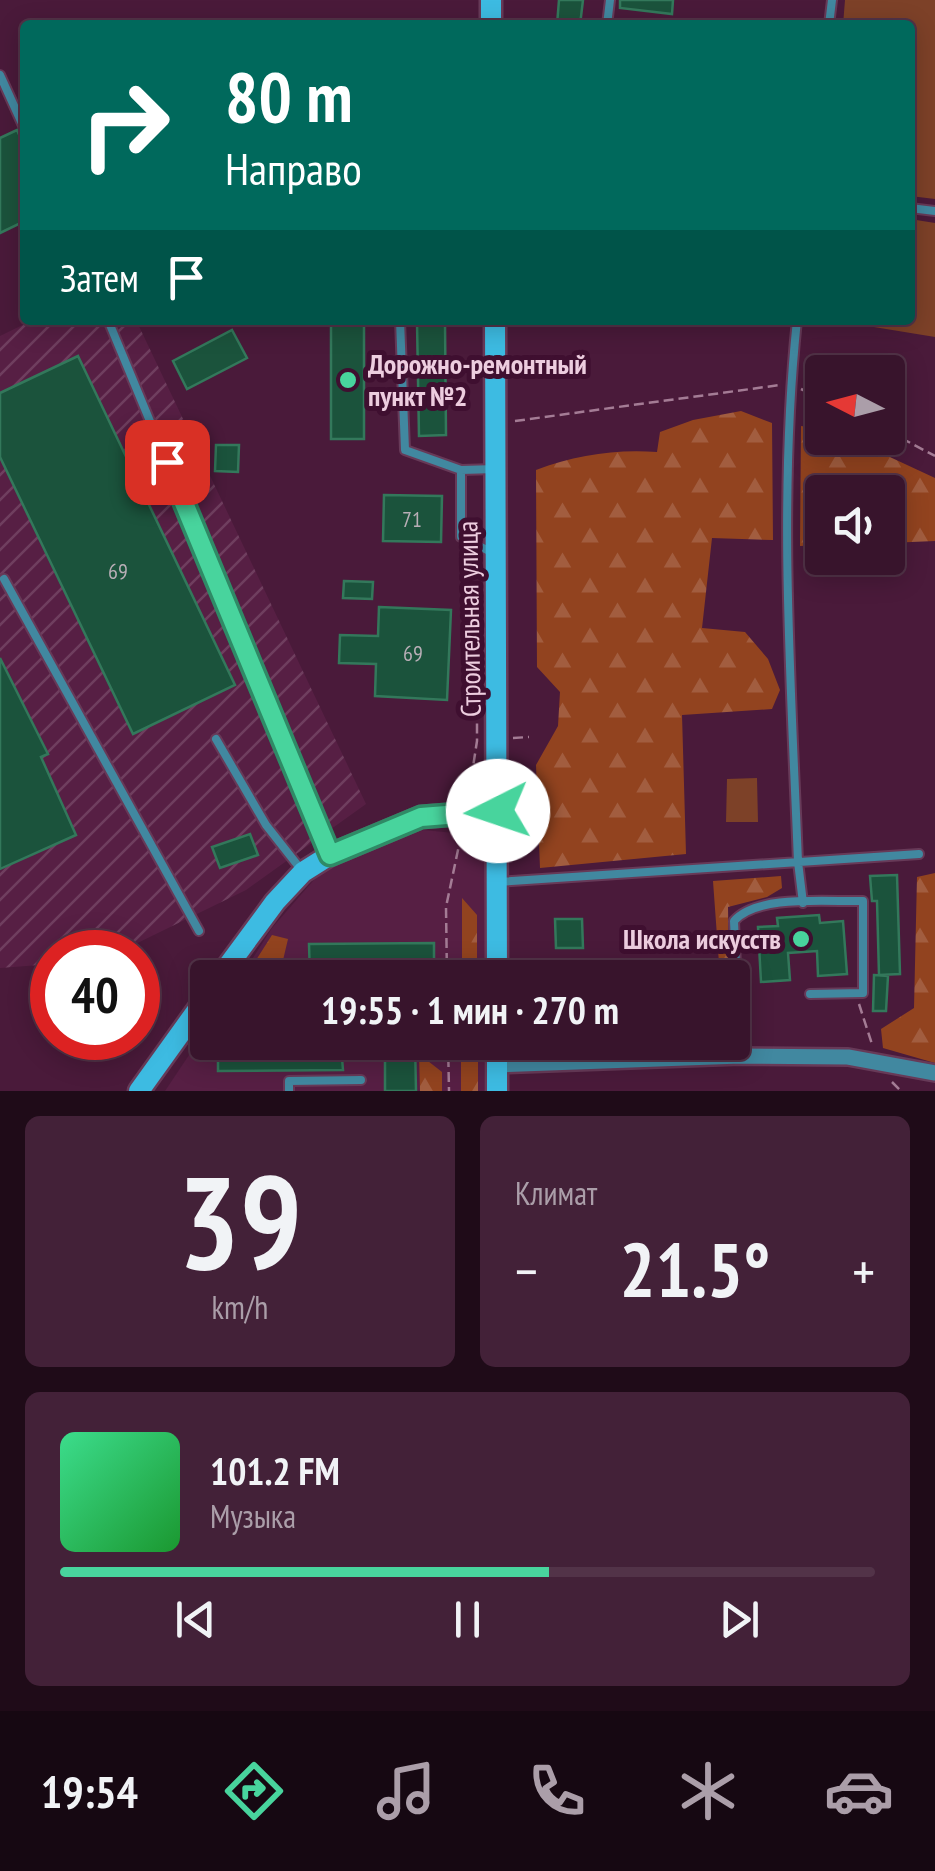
<!DOCTYPE html>
<html lang="ru">
<meta charset="utf-8">
<style>
:root{--surface:#38142c;--page:#432138;--text:#f1f3f6;--muted:#ab9ea9;--line:#523348;--accent:#48d49d}
body{margin:0;font-family:"PT Sans Narrow",sans-serif;background:var(--page);color:var(--text);height:100vh;display:flex;flex-direction:column;font-size:38px;white-space:nowrap}
*{box-sizing:border-box;margin:0}
p{font-size:32px;color:var(--muted)}
.icon{flex:none;width:55px;height:55px;fill:none;stroke:currentColor;stroke-width:2;stroke-linecap:round;stroke-linejoin:round}
.map{position:relative;height:1091px;overflow:hidden}
.sheet{display:flex;flex-direction:column;gap:25px;padding:25px;background:#1f0b18;flex:1}
.sheet>*{flex:none}
.hud{position:absolute;left:20px;top:20px;width:895px;height:305px;border-radius:10px;box-shadow:0 5px 25px #0003,0 0 0 2px var(--line);background:#00695c;color:#fff;overflow:hidden}
.needle{width:65px;rotate:276deg}
.fabs{position:absolute;left:805px;top:355px;display:grid;gap:20px}
.fabs a{display:grid;place-items:center;width:100px;height:100px;border-radius:10px;background:var(--surface);box-shadow:0 5px 25px #0003,0 0 0 2px var(--line);font-size:50px}
.speed{position:absolute;left:30px;top:930px;display:flex;gap:20px;font-size:50px;font-weight:700;text-align:center}
.speed>*{display:grid;place-content:center;width:130px;height:130px;border-radius:50%;background:var(--surface);box-shadow:0 5px 25px #0003,0 0 0 2px var(--line);line-height:1}
.speed .limit{border:15px solid #d22;background:#fff;color:#111}
.pin{position:absolute;display:grid;place-items:center;width:85px;height:85px;color:#fff;margin:-42px;border-radius:20px;box-shadow:0 5px 15px #0006}
.me{position:absolute;width:110px;margin:-55px;rotate:266deg;stroke-linejoin:round;filter:drop-shadow(0 0 8px #0008)}
.turn{display:flex;align-items:center;gap:35px;height:210px;padding:0 40px;font-size:45px}
.turn .icon{width:130px;height:130px;stroke-width:2.5}
.turn b{display:block;font-size:70px;line-height:85px}
.then{display:flex;align-items:center;height:95px;padding:0 40px;background:#0003;gap:20px;font-size:38px}
.big{font-size:75px;font-weight:600;line-height:1.1}
.sheet .widget{flex:1;display:flex;flex-direction:column;justify-content:center;gap:15px;min-width:0;padding:0 35px;border-radius:15px;background:var(--page)}
.sheet .dial{align-items:center;gap:0}
.dial b{font-size:130px;line-height:1}
.song{display:flex;align-items:center;gap:30px}
.cover{width:120px;height:120px;border-radius:15px;background:linear-gradient(135deg,hsl(150 70% 55%),hsl(130 70% 35%))}
.played{height:10px;border-radius:5px;background:linear-gradient(90deg,var(--accent) 60%,var(--line) 60%)}
.keys{display:flex;justify-content:space-around;direction:ltr}
.heat{display:flex;justify-content:space-between;align-items:center;font-size:55px;direction:ltr}
.sheet .tiles{flex:1;display:grid;gap:25px;grid-template-columns:1fr 1fr}
.widget:last-child{grid-column:span 2}
.trip{position:absolute;left:190px;top:960px;width:560px;height:100px;border-radius:10px;background:var(--surface);box-shadow:0 5px 25px #0003,0 0 0 2px var(--line);font-weight:600;line-height:100px;text-align:center}
.menu{display:flex;height:160px;justify-content:space-around;align-items:center;background:#160812;color:var(--muted)}
.menu .icon{width:70px;height:70px}
.menu .active{color:var(--accent)}
.menu b{font-size:45px;color:var(--text)}
.map>svg:first-child{display:block}
</style>
<div class="map">
<svg width="935" height="1091" viewBox="0 0 935 1091">
<defs>
<pattern id="industrial-furrows" width="10" height="10" patternUnits="userSpaceOnUse" patternTransform="scale(2.5)"><rect width="10" height="10" fill="#571f44"/><path d="M-1 1l2-2M0 10L10 0M9 11l2-2" fill="none" stroke="#6f3e5f"/></pattern>
<pattern id="forest-firs" width="22" height="20" patternUnits="userSpaceOnUse" patternTransform="scale(2.5)"><rect width="22" height="20" fill="#92431f"/><path d="M5 1l3.5 6h-7zM16 11l3.5 6h-7z" fill="#a25d3f"/></pattern>
</defs>
<rect width="100%" height="100%" fill="#4a1a3a"/>
<path fill="#571f44" d="M423 830 487 836 485 977 240 978 272 928 325 867Z
M207 1028 208 1042 484 1043V1091H165Z"/>
<path fill="url(#industrial-furrows)" d="M33 320H136L366 804 246 890 119 952H52V964L0 968V336Z"/>
<path fill="#7d4128" d="M845 0H935V199L910 196V25H843Z
M910 219 935 223V337L831 320H910Z
M757 778 758 822H726L727 779Z"/>
<path fill="url(#forest-firs)" d="M741 411 772 423 773 540 712 538 702 628 745 632 768 659 780 690 772 709 682 715 686 854 540 868 536 765 558 726 560 692 537 667 536 470C576 455 615 449 657 452L660 432 693 420Z
M801 426 822 429V438H849L935 478V541L888 543V492H822V545L800 546Z
M935 873V1063L883 1048 881 1029 914 1008 917 877Z
M781 876 782 888 767 897 728 907 729 977H720L713 881Z
M462 898 477 915V977H462Z
M272 935 288 939 279 977H250L251 968Z
M461 1043H478V1091H461Z
M419 1054 442 1072V1091H420Z"/>
<path fill="#1b533c" stroke="#33785b" stroke-width="2.5" d="M559 0H583L580 25H557Z
M620 0H673L672 14 620 8Z
M17 130 25 148V221L0 233V138Z
M331 320H364V439H331Z
M417 322H445L446 435 419 436Z
M232 330 247 358 187 389 173 361Z
M78 356 235 685 133 734 0 457V393Z
M216 445H239L238 472 215 471Z
M384 495 442 496 441 542 383 541Z
M344 581 373 582 372 599 343 598Z
M379 607 451 610 447 700 375 696 376 664 339 663 340 635 378 636Z
M0 658 48 754 41 757 76 835 0 869Z
M250 834 258 855 220 868 212 847Z
M897 875 900 974 879 975 877 901H872L870 876Z
M819 915 820 923 843 921 847 974 818 976 817 951 788 953 790 980 761 982 758 927 778 926 777 918Z
M555 919H582L583 948H556Z
M434 943V975L310 976 309 944Z
M874 975 888 976 886 1011H873Z
M218 1042H415L416 1091H385V1057L342 1058 343 1070 218 1071Z"/>
<g fill="none" stroke-linecap="round" stroke-linejoin="round">
<defs>
<path id="lane" d="M607 25 610 0
M829 25 832 0
M0 75 25 130
M910 208 935 211
M108 320 330 855
M400 320 405 450 461 470
M797 320C778 500 791 681 798 862L803 903
M491 552 461 537V470L496 469
M4 579 199 931
M216 739 266 825 303 872
M497 882 919 854
M740 1056 734 921C757 894 829 902 863 901V993L810 994
M289 1091V1081L361 1080"/>
<path id="street" d="M497 1065 740 1056 848 1057 935 1073"/>
<path id="secondary" d="M491 0V25
M495 320 497 978
M219 978 275 902 303 872 330 855 421 817 498 811
M497 1042V1091
M139 1091 208 995"/>
</defs>
<use href="#lane" stroke="#673a58" stroke-width="12"/>
<use href="#street" stroke="#673a58" stroke-width="20"/>
<use href="#secondary" stroke="#673a58" stroke-width="25"/>
<path stroke="#a47c95" stroke-width="2.5" stroke-dasharray="10 5" stroke-linecap="butt" d="M801 389 822 399
M515 421 780 385
M888 431 935 456
M513 738 529 737
M469 793 477 741V667
M447 978 446 907 462 831
M859 1004 872 1044
M448 1042 449 1091
M892 1082 901 1091"/>
<use href="#lane" stroke="#4188a0" stroke-width="8"/>
<use href="#street" stroke="#4188a0" stroke-width="15"/>
<use href="#secondary" stroke="#3dbbe2" stroke-width="20"/>
</g>
<g fill="none" stroke-linecap="round" stroke-linejoin="round">
<defs>
<path id="route" d="M167 462 330 855 421 817 498 811"/>
</defs>
<use href="#route" stroke="#2f8a66" stroke-width="25"/>
<use href="#route" stroke="#48d49d" stroke-width="18"/>
</g>
<g fill="#48d49d" stroke="#3f0f30" stroke-width="4">
<circle cx="348" cy="380" r="10"/>
<circle cx="801" cy="939" r="10"/>
</g>
<g text-anchor="middle" stroke-width="10" stroke-linejoin="round" paint-order="stroke">
<g font-size="22" fill="#b8aeb6">
<text x="412" y="527">71</text>
<text x="118" y="579">69</text>
<text x="413" y="661">69</text>
</g>
<g font-size="28" font-weight="bold" fill="#edcddf" stroke="#3f0f30" text-anchor="start">
<text x="368" y="374">Дорожно-ремонтный<tspan x="368" dy="32">пункт №2</tspan></text>
<text x="781" y="949" text-anchor="end">Школа искусств</text>
</g>
<g font-size="28" fill="#edcddf" stroke="#3f0f30">
<text transform="translate(469 619) rotate(-91)" y="10">Строительная улица</text>
</g>
</g>
</svg>
<div class="fabs">
<a><svg class="needle" viewBox="-14 -14 28 28"><path d="M0-13l5 13h-10z" fill="#e53935"/><path d="M0 13l5-13h-10z" fill="#ab9ea9"/></svg></a>
<a><svg class="icon" aria-label="sound" viewBox="0 0 24 24"><path d="M4 9h4l5-4v14l-5-4H4zM17 9q2 3 0 6"/></svg></a>
</div>
<div class="speed"><div class="limit">40</div></div>
<div class="pin" style="left:167px;top:462px;background:#d93025"><svg class="icon" aria-label="arrive" viewBox="0 0 24 24"><path d="M6 21V4h12l-3 4 3 4H6"/></svg></div>
<svg class="me" style="left:498px;top:811px" viewBox="-20 -20 40 40"><circle r="19" fill="#fff"/><path d="M0-13L10 11 0 6-10 11z" fill="#48d49d"/></svg>
<div class="trip">19:55 · 1 мин · 270 m</div>
<div class="hud">
<div class="turn"><svg class="icon" aria-label="right" viewBox="0 0 24 24"><path d="M7 20v-9h11M14 6l5 5-5 5"/></svg><div><b>80 m</b>Направо</div></div>
<div class="then">Затем<svg class="icon" aria-label="arrive" viewBox="0 0 24 24"><path d="M6 21V4h12l-3 4 3 4H6"/></svg></div>
</div>
</div>
<section class="sheet">
<div class="tiles">
<div class="widget dial"><b>39</b><p>km/h</p></div>
<div class="widget"><p>Климат</p>
<div class="heat"><a>−</a><b class="big">21.5°</b><a>+</a></div>
</div>
<div class="widget">
<div class="song"><i class="cover"></i><div><b>101.2 FM</b><p>Музыка</p></div></div>
<div class="played"></div>
<div class="keys"><svg class="icon" aria-label="previous" viewBox="0 0 24 24"><path d="M18 5L8 12l10 7zM5 5v14"/></svg><svg class="icon" aria-label="pause" viewBox="0 0 24 24"><path d="M8 5v14M16 5v14"/></svg><svg class="icon" aria-label="next" viewBox="0 0 24 24"><path d="M6 5l10 7-10 7zM19 5v14"/></svg></div>
</div>
</div>
</section>
<nav class="menu">
<b>19:54</b>
<svg class="icon active" aria-label="directions" viewBox="0 0 24 24"><path d="M12 3l9 9-9 9-9-9zM9 14v-3h6M13 9l2 2-2 2"/></svg>
<svg class="icon" aria-label="music" viewBox="0 0 24 24"><path d="M9 18V5l10-2v13"/><circle cx="6" cy="18" r="3"/><circle cx="16" cy="16" r="3"/></svg>
<svg class="icon" aria-label="phone" viewBox="0 0 24 24"><path d="M5 4h4l2 5-3 2q2 4 5 5l2-3 5 2v4C11 20 4 13 5 4z"/></svg>
<svg class="icon" aria-label="climate" viewBox="0 0 24 24"><path d="M12 3v18M4 7l16 10M4 17L20 7"/></svg>
<svg class="icon" aria-label="car" viewBox="0 0 24 24"><path d="M5 17H2v-5l4-1 3-4h7l3 4 3 1v5h-3M9 17h6M6 11h13"/><circle cx="7" cy="17" r="2"/><circle cx="17" cy="17" r="2"/></svg>
</nav>
